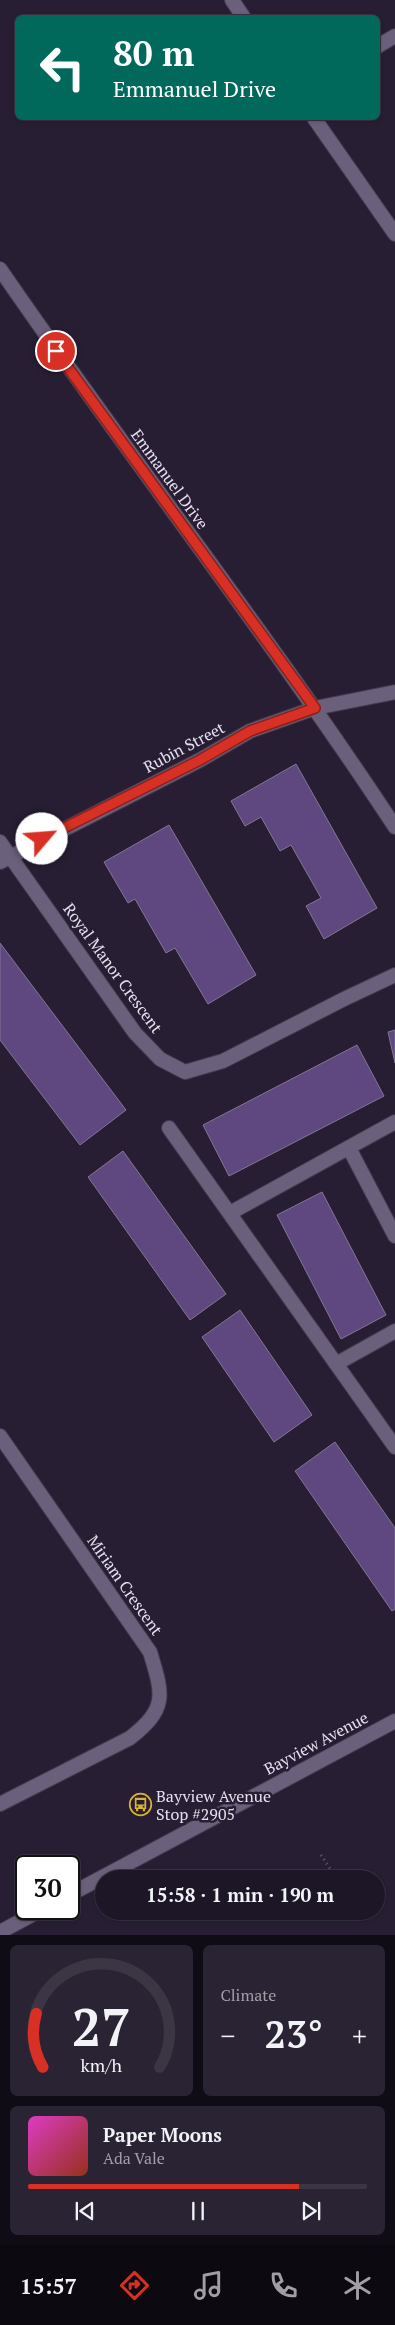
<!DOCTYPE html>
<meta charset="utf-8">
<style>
:root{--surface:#1d1627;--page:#2a2333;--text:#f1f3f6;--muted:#a09fa7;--line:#3b3544;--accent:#d93025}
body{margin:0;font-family:"PT Serif",serif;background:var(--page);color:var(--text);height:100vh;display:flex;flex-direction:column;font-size:19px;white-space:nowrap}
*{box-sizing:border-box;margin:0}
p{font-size:16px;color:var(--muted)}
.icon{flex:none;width:28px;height:28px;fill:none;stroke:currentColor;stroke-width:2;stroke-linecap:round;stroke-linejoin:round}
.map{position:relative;height:1935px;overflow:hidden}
.panel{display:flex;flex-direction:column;gap:10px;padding:10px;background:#100c15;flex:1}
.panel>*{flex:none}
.top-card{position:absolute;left:15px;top:15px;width:365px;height:105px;border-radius:8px;box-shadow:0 1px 4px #0004,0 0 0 1px var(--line);background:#00695c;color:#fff;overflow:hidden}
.speed{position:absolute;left:15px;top:1855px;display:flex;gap:10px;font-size:25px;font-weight:700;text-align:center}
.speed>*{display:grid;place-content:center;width:65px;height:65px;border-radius:50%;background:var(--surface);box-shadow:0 1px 4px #0004,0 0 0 1px var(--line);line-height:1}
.speed .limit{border:2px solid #111;border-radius:8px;background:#fff;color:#111}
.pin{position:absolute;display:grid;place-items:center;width:42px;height:42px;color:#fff;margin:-21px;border:2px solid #fff;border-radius:50%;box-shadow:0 1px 5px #0007}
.me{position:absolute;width:55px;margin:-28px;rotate:63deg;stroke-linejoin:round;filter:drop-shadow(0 0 4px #0008)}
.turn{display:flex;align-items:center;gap:18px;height:105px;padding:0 15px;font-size:22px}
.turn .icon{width:65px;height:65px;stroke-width:2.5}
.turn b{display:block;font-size:35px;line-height:42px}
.big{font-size:38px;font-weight:700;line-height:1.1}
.panel .widget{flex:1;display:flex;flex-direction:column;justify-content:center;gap:8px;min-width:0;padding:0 18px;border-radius:8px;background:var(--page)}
.panel .dial{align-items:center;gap:0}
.dial svg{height:130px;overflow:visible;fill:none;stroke:var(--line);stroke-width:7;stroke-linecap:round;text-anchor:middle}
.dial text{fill:var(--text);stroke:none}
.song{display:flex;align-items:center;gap:15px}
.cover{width:60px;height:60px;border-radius:8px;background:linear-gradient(135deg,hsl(310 70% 55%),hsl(10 70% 35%))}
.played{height:5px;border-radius:2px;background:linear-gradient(90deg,var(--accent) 80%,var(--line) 80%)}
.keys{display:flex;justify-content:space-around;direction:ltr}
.heat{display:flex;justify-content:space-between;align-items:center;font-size:28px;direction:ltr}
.panel .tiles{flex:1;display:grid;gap:10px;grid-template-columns:1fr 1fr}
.widget:last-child{grid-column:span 2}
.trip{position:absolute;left:95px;top:1870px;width:290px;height:50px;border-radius:25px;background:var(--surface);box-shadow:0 1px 4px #0004,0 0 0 1px var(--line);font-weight:700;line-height:50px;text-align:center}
.tab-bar{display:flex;height:80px;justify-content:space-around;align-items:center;background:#0c0910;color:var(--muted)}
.tab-bar .icon{width:35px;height:35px}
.tab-bar .current{color:var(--accent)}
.tab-bar b{font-size:22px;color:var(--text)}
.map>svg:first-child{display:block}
</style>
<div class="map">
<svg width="395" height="1935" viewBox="0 0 395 1935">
<rect width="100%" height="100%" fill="#271e34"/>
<path fill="#5f4780" stroke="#827793" d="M296 764 377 908 324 939 306 906 321 898 291 845 280 851 261 817 245 826 231 801Z
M169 825 256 975 208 1004 175 948 166 953 135 899 128 903 104 862Z
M0 943 126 1110 80 1145 0 1040Z
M395 1030V1063L388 1032Z
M357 1045 384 1096 229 1176 203 1125Z
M123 1151 226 1294 190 1320 88 1177Z
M322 1192 386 1315 341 1339 277 1215Z
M240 1310 312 1415 274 1442 202 1337Z
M335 1442 395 1528V1609L392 1611 295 1471Z"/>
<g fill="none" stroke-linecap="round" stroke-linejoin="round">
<defs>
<path id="service" d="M169 1128 395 1447
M349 1148 395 1236
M230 1213 395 1122
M336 1364 395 1331"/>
<path id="minor" d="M232 0 244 18
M378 46 395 36
M314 118 395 234
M0 269C129 457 270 637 395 827
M0 842 135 1033 160 1059 185 1072 223 1061 344 999 395 975
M0 862 200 760 250 731 315 708 395 692
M0 1436 150 1652C163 1695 168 1708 130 1738L0 1804"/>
<path id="secondary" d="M69 1895 395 1721
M0 1932 43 1909"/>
</defs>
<use href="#service" stroke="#433b4e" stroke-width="16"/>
<use href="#minor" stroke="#433b4e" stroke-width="16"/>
<use href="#secondary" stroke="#433b4e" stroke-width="16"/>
<path stroke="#655d71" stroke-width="3" stroke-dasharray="1 4" stroke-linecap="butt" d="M321 1855 337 1879
M215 1870 219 1879
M360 1911 365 1918"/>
<use href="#service" stroke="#6a607b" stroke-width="14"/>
<use href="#minor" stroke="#6a607b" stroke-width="14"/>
<use href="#secondary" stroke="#6a607b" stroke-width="14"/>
</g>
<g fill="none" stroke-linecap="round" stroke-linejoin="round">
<defs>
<path id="route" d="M42 839 200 760 250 731 315 708 56 351"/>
</defs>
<use href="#route" stroke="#8d1f18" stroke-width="12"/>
<use href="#route" stroke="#d93025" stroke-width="9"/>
</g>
<defs>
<symbol id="bus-ring" viewBox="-11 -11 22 22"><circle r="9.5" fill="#271e34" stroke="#d8b434" stroke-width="1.5"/><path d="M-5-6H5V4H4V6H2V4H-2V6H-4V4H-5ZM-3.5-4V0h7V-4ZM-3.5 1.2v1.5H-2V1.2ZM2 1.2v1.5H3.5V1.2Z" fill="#d8b434"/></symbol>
</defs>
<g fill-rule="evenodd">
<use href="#bus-ring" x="128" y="1792" width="25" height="25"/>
</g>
<g text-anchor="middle" stroke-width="5" stroke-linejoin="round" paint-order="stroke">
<g font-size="16" fill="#e5e0ef" stroke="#271e34">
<text transform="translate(170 479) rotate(54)" y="6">Emmanuel Drive</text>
<text transform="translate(184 747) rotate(-28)" y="6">Rubin Street</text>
<text transform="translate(113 968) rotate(54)" y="6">Royal Manor Crescent</text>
<text transform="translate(125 1585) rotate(55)" y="6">Miriam Crescent</text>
<text transform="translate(316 1743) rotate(-28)" y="6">Bayview Avenue</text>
</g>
<g font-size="16" fill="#e5e0ef" stroke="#271e34" text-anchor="start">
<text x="156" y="1802">Bayview Avenue<tspan x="156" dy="18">Stop #2905</tspan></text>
</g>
</g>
</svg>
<div class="speed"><div class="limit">30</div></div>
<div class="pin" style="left:56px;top:351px;background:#d93025"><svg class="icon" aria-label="arrive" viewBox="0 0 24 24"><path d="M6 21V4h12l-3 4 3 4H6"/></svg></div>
<svg class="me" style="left:42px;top:839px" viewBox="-20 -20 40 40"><circle r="19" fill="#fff"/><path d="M0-13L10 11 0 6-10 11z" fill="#d93025"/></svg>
<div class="trip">15:58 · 1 min · 190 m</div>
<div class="top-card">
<div class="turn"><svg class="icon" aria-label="left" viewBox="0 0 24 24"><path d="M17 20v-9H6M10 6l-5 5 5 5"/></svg><div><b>80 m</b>Emmanuel Drive</div></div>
</div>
</div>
<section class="panel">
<div class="tiles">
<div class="widget dial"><svg viewBox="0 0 100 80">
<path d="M14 69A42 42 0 1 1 86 69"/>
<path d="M14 69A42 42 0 0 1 10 36" stroke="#d93025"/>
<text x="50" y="56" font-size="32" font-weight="700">27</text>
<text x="50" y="72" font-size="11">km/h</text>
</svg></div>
<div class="widget"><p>Climate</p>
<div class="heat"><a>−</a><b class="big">23°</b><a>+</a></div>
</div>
<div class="widget">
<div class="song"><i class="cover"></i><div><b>Paper Moons</b><p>Ada Vale</p></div></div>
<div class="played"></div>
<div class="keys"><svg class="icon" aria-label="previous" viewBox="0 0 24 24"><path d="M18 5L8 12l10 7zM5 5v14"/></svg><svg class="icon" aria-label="pause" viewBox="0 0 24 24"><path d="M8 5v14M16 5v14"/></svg><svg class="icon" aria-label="next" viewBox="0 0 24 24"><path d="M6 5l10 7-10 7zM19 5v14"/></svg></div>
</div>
</div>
</section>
<nav class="tab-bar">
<b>15:57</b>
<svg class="icon current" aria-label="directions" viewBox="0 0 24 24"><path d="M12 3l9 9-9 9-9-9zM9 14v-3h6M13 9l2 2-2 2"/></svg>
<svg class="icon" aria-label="music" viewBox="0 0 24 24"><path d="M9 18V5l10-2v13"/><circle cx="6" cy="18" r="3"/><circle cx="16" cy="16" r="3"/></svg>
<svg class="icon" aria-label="phone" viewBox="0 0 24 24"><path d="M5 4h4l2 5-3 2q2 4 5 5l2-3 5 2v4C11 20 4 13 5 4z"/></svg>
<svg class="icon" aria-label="climate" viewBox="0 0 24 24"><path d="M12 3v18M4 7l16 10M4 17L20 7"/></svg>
</nav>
